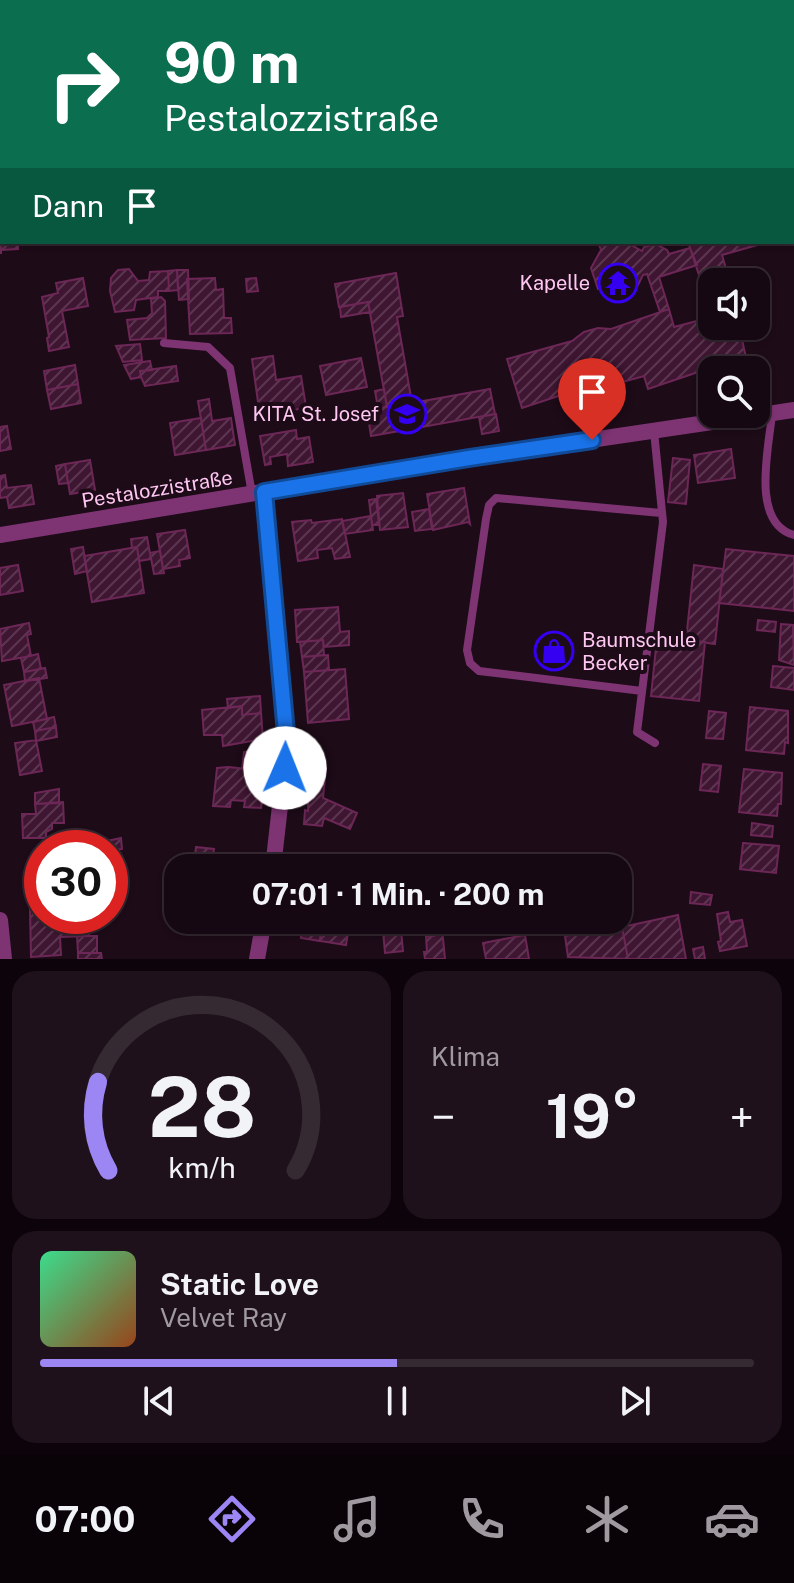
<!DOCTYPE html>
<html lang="de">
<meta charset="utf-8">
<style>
:root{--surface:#160812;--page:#1f111b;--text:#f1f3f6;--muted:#9e9a9f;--line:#352932;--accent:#9c86f4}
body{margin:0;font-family:"Public Sans",sans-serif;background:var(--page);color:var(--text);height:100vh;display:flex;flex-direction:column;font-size:30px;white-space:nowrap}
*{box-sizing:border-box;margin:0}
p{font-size:26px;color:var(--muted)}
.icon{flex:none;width:44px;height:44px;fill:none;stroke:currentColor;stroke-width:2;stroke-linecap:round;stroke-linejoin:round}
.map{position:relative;height:959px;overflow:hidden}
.panel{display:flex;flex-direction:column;gap:12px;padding:12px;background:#0c040a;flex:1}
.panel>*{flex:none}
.guide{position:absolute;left:0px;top:0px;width:794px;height:244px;box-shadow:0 2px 6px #0004,0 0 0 2px var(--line);background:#0b6e4f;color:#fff;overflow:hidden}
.tools{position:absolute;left:698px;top:268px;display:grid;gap:16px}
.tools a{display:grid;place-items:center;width:72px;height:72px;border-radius:16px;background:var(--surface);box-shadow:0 2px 6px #0004,0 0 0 2px var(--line);font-size:40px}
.speed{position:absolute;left:24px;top:830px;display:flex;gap:16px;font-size:40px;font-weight:700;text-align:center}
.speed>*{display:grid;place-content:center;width:104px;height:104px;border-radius:50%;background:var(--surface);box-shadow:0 2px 6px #0004,0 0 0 2px var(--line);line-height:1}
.speed .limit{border:12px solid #d22;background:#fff;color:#111}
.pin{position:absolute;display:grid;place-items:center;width:68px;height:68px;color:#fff;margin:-82px -34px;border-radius:50% 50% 50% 0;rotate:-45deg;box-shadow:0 0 8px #0007}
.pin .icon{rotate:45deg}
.me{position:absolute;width:88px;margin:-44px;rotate:1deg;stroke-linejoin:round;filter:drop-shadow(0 0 6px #0008)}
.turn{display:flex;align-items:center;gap:28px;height:168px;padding:0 32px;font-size:36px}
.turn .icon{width:104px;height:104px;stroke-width:2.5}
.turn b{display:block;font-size:56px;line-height:68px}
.then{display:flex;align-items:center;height:76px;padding:0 32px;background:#0003;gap:16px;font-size:30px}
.big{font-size:60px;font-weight:700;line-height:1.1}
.panel .card{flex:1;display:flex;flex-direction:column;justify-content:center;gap:12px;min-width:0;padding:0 28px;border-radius:24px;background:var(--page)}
.panel .dial{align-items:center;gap:0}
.dial svg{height:208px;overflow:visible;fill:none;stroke:var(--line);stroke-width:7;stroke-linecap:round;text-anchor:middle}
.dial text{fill:var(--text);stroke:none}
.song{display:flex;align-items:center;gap:24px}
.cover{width:96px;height:96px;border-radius:12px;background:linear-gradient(135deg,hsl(150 70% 55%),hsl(20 70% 35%))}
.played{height:8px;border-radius:4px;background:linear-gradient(90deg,var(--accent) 50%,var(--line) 50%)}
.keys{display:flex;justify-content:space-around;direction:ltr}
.heat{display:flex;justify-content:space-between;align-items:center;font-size:44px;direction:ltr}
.panel .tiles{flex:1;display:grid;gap:12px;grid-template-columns:1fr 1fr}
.card:last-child{grid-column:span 2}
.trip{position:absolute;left:164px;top:854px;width:468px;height:80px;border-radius:24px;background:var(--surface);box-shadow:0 2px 6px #0004,0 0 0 2px var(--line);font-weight:700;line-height:80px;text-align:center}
.menu{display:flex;height:128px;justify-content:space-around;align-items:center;background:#090307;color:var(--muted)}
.menu .icon{width:56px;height:56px}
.menu .on{color:var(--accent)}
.menu b{font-size:36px;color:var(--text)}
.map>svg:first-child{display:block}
</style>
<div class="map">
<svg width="794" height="959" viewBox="0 0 794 959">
<defs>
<pattern id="building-hatch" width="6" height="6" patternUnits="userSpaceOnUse" patternTransform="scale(2)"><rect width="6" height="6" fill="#3f1632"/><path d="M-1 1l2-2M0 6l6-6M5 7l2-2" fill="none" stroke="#5c3650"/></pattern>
</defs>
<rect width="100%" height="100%" fill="#1d0b18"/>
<path fill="url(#building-hatch)" stroke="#6c2756" stroke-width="2" d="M306 0H408V2H307Z
M0 219H2V242H18V249L1 250V254Z
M598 242H626L642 251 644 247 656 244 667 250 669 254 690 248 697 265 659 277 669 309 660 312 647 274 643 275 636 289 615 296 604 289H598L591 268 601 250Z
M688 242 761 244 722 255 730 282H712V314Z
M129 269 138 281 149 280 150 272 168 271 169 291H158V297L136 300 134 310 115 312 110 291 111 278 118 270Z
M177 270 178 290 169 291 168 271Z
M177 270H188L189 299 179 300Z
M396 273 403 316 397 317 412 403 490 389 495 414 371 436 367 410 387 407 368 302 339 307 335 284Z
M83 278 88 306 62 311 69 347 49 351 47 338 49 337 42 297 58 293 56 283Z
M215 278 216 290 223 289 224 318H231L232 333 190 334 187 279Z
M256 278 258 291 247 292 246 279Z
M161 297 165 301 166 338 130 340 127 320 147 318 152 313 151 299Z
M368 302 370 312 341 317 340 307Z
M669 309 674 327 712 317V326H735L737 334 741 335 747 362 738 361 724 368 713 367 648 389 644 376 623 382 619 378 610 379 522 408 507 359 572 341 584 332 598 328 611 329Z
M140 344 142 360 123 362 116 346Z
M273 356 276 380 301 376 306 407 279 414 278 406 259 409 252 359Z
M361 358 367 387 326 395 320 366Z
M150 361 152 370 140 371 141 377 131 379 124 365Z
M75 365 78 384 47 390 44 371Z
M176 366 178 381 145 386 141 377 140 371Z
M78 384 81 403 51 409 47 390Z
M384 389 387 407 378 408 375 391Z
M209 399 212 421 231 418 235 445 206 450 198 401Z
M496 414 499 431 482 434 479 417Z
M201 418 206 450 175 455 170 423Z
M7 426 11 449 0 451V427Z
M296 430 297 439 309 437 313 462 288 466 287 454 270 457 271 464 265 465 260 436Z
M731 449 735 478 698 483 694 455Z
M673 458 690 460 686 504 668 502Z
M90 460 95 490 70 494 65 464Z
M65 464 68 483 59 484 56 466Z
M5 475 7 488 31 485 34 504 9 508 7 497 0 498V476Z
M464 488 470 524 468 522 433 530 427 494Z
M403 493 408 527 380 530 377 496Z
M376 499 379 524 372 525 369 500Z
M429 509 432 529 415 531 412 512Z
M371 516 373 530 345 534 342 521Z
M342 519 350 557 335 559 332 548 317 550 318 558 298 561 292 522 311 520 312 523Z
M185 530 190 558 179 560 180 566 163 569 157 534Z
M147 537 151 559 139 561 137 547 132 548 131 539Z
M83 547 87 571 75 574 71 549Z
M137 547 144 593 92 602 84 556Z
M726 549 794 556V611L719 603Z
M160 551 164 573 154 574 150 553Z
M18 565 23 591 0 595V568Z
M694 565 723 569 715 644 686 640Z
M338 607 340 632 349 631V645L324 647 323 640 297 642 295 610Z
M758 620 776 622 775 632 757 630Z
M29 623 31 634 27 635 31 656 2 661 0 629Z
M781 624 793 625 794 665 779 660Z
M657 638 705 642 699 701 651 696Z
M323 640 324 655 302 657 300 642Z
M38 654 41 669 24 672 21 658Z
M328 655 329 670 304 672 302 657Z
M773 666 794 668V690L771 687Z
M45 668 47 678 25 681 24 672Z
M345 669 349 719 308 723 304 672Z
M39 678 47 719 12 726 4 685Z
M260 696 261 713 242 715V706L228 708 227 699Z
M242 706V715L261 713 263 739 223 746 222 735H204L202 710Z
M750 707 788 711V743L785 742 784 754 746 750Z
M709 711 726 713 723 739 706 738Z
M54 717 56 727 35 731 33 722Z
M56 727 57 737 36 741 35 731Z
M36 740 42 771 20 775 15 743Z
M265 748 263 771 242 769 244 752Z
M703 764 721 766 718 792 700 790Z
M228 767 268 771 265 802 262 801 261 808 244 807 245 801 231 800 230 807 213 806 217 768Z
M309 767 326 768 323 798 357 813 350 829 324 818 322 826 304 824 305 810 308 811Z
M744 769 782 773 781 804H778L777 816 739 812Z
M59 789V803L35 804V793Z
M63 802 64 823H52V829L46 832V838H23L22 814H36L35 804Z
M752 823 773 826 772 837 751 835Z
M121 838 122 849 110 851V848H83V846Z
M743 843 779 846 776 873 740 869Z
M196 847 214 849 212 862H209L208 866 194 864Z
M29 859H42V893H30Z
M226 861 248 864 247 868H208L209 862 226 864Z
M691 892 712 895 710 905 690 903Z
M30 910H42V916H89V936L60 937 61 955 31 957Z
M728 912 730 922 742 920 747 946 720 951 718 942 721 941 717 914Z
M678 915 686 959H628L622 927Z
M290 920H320L318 930 289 924Z
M382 920H400L403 951 385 953Z
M302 927 321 929 320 941 301 938Z
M622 927 628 959 568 957 565 936Z
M433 928H442L445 959H425L424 952H427L426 937 434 936Z
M321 929 348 933 346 945 320 941Z
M525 935 529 959H486L483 943Z
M77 936H97V953H78Z
M703 947 705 959H695L693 949Z
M78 953H101L102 959H78Z"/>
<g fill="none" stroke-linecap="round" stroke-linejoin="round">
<path stroke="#3028b2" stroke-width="4" stroke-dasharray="4 6" stroke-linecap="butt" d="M765 376 769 396"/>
<path stroke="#7e3473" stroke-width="8" d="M792 6H794
M0 97H2
M164 343 208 347 230 368 252 494
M772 414C769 447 750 523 794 535
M654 431 663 522 637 732 655 743
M642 691 479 671 470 663 467 650 486 519 489 505 496 498 661 513"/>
<path stroke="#7e3473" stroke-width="16" d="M750 0V2
M792 178 794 186
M0 190 2 191
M264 492 287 744 273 868
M0 535 469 458 794 410
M257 959 264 920"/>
<path stroke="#7e3473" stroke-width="16" d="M12 2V0
M0 34 2 28
M0 920 4 959"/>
</g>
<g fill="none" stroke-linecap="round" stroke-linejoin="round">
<defs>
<path id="route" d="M285 768 287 744 264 492 469 458 592 440"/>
</defs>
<use href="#route" stroke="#114b97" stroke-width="20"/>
<use href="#route" stroke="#1a73e8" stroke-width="14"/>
</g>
<defs>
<symbol id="temple-ring" viewBox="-11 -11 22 22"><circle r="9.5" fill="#1d0b18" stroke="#3500f2" stroke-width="1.5"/><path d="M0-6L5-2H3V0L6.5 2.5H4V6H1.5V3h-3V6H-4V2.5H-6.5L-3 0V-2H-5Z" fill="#3500f2"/></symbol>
<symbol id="school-ring" viewBox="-11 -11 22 22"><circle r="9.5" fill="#1d0b18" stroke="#3500f2" stroke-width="1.5"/><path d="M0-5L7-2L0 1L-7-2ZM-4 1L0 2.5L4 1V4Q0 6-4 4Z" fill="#3500f2"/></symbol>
<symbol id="shop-ring" viewBox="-11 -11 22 22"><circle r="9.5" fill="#1d0b18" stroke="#3500f2" stroke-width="1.5"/><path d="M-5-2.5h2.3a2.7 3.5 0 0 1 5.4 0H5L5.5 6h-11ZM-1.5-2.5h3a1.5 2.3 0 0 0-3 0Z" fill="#3500f2"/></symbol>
</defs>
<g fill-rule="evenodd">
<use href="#temple-ring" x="596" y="261" width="44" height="44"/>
<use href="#school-ring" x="385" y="392" width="44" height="44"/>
<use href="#shop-ring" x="532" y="629" width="44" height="44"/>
</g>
<g text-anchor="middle" stroke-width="8" stroke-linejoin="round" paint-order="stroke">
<g font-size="20" fill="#ffc7f2" stroke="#1d0b18" text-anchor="end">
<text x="590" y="290">Kapelle</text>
<text x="379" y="421">KITA St. Josef</text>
<text x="582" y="647" text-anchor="start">Baumschule<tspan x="582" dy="23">Becker</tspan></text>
</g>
<g font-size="20" fill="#ffc7f2" stroke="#1d0b18">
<text transform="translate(157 489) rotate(-9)" y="7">Pestalozzistraße</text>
</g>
</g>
</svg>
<div class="tools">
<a><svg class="icon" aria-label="sound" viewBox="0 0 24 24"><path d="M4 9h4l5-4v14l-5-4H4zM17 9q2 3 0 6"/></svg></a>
<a><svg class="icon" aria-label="search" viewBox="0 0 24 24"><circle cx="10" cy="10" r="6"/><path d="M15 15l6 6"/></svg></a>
</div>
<div class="speed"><div class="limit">30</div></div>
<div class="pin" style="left:592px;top:440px;background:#d93025"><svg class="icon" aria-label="arrive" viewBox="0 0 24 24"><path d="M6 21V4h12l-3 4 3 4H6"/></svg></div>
<svg class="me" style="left:285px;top:768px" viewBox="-20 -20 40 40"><circle r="19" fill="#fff"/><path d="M0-13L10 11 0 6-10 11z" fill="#1a73e8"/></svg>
<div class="trip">07:01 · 1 Min. · 200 m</div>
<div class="guide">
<div class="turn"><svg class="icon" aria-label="right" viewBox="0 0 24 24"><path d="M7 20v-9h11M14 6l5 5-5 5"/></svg><div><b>90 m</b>Pestalozzistraße</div></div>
<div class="then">Dann<svg class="icon" aria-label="arrive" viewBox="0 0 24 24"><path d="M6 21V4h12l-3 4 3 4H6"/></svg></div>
</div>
</div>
<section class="panel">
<div class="tiles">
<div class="card dial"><svg viewBox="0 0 100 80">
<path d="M14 69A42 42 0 1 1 86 69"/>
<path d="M14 69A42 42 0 0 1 10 35" stroke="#9c86f4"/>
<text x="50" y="56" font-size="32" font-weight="700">28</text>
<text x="50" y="72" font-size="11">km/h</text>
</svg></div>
<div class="card"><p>Klima</p>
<div class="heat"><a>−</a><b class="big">19°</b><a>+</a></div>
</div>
<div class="card">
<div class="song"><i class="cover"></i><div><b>Static Love</b><p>Velvet Ray</p></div></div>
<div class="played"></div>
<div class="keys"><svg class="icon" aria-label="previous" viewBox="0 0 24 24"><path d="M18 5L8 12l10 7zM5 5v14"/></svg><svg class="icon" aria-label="pause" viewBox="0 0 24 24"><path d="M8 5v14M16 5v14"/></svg><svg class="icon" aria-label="next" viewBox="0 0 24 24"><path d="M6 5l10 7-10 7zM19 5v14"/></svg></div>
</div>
</div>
</section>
<nav class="menu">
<b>07:00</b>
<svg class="icon on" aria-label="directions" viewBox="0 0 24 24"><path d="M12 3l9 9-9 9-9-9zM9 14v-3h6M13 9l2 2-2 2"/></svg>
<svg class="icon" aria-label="music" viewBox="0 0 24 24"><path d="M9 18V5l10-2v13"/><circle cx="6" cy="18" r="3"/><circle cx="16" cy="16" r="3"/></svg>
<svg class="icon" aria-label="phone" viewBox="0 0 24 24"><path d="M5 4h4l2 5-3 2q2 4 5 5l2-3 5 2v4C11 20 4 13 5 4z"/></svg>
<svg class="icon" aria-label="climate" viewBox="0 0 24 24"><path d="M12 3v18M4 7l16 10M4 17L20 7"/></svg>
<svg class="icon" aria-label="car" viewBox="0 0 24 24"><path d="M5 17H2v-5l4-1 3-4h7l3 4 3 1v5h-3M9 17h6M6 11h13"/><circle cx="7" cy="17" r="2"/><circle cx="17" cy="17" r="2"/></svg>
</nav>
